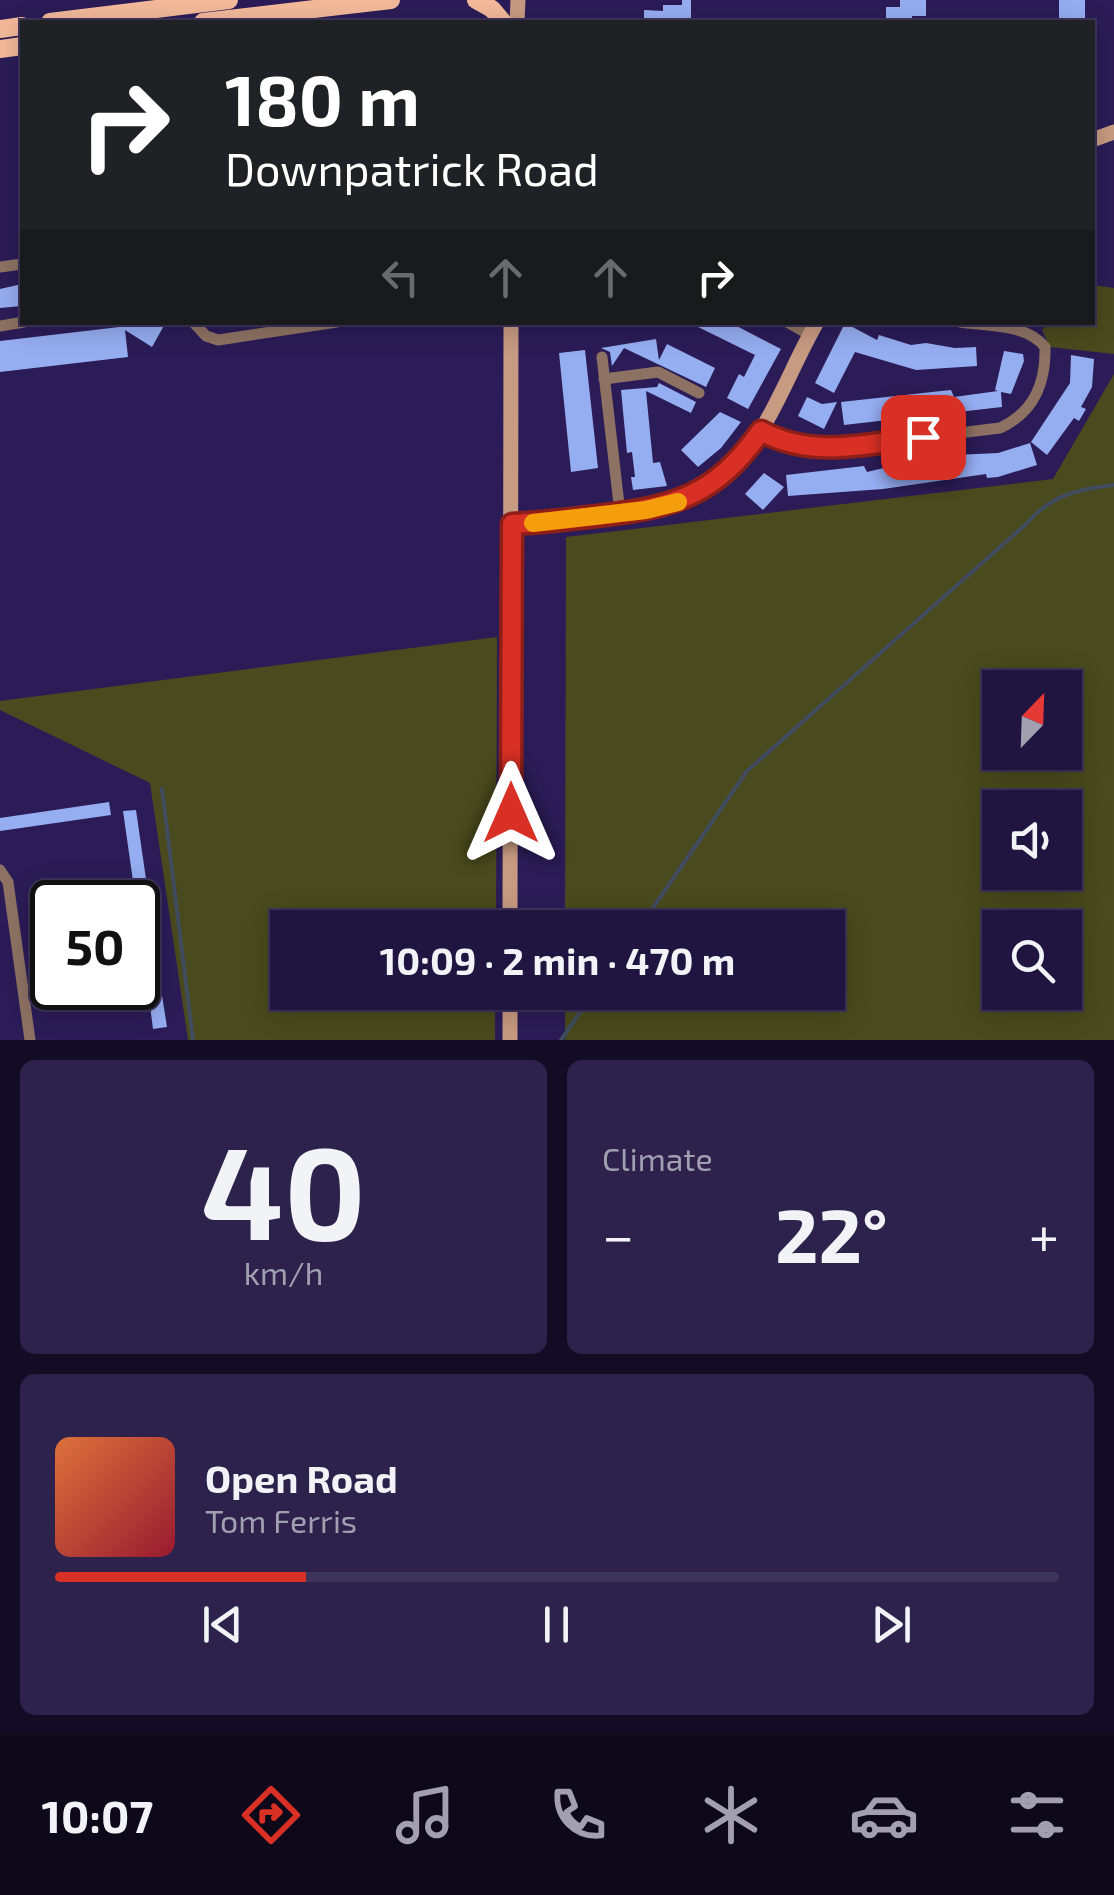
<!DOCTYPE html>
<meta charset="utf-8">
<style>
:root{--surface:#201541;--page:#2d224c;--text:#f1f3f6;--muted:#a29fb1;--line:#3d345a;--accent:#d93025}
body{margin:0;font-family:"Exo 2",sans-serif;background:var(--page);color:var(--text);height:100vh;display:flex;flex-direction:column;font-size:38px;white-space:nowrap}
*{box-sizing:border-box;margin:0}
p{font-size:32px;color:var(--muted)}
.icon{flex:none;width:55px;height:55px;fill:none;stroke:currentColor;stroke-width:2;stroke-linecap:round;stroke-linejoin:round}
.map{position:relative;height:1040px;overflow:hidden}
.details{display:flex;flex-direction:column;gap:20px;padding:20px;background:#120c24;flex:1}
.details>*{flex:none}
.hud{position:absolute;left:20px;top:20px;width:1075px;height:305px;border-radius:0px;box-shadow:0 5px 25px #0003,0 0 0 2px var(--line);background:#202124;color:#fff;overflow:hidden}
.needle{width:65px;rotate:23deg}
.controls{position:absolute;left:982px;top:670px;display:grid;gap:20px}
.controls a{display:grid;place-items:center;width:100px;height:100px;border-radius:0px;background:var(--surface);box-shadow:0 5px 25px #0003,0 0 0 2px var(--line);font-size:50px}
.speed{position:absolute;left:30px;top:880px;display:flex;gap:20px;font-size:50px;font-weight:700;text-align:center}
.speed>*{display:grid;place-content:center;width:130px;height:130px;border-radius:50%;background:var(--surface);box-shadow:0 5px 25px #0003,0 0 0 2px var(--line);line-height:1}
.speed .limit{border:5px solid #111;border-radius:15px;background:#fff;color:#111}
.pin{position:absolute;display:grid;place-items:center;width:85px;height:85px;color:#fff;margin:-42px;border-radius:20px;box-shadow:0 5px 15px #0006}
.me{position:absolute;width:110px;margin:-55px;rotate:0deg;stroke-linejoin:round;filter:drop-shadow(0 0 8px #0008)}
.turn{display:flex;align-items:center;gap:35px;height:210px;padding:0 40px;font-size:45px}
.turn .icon{width:130px;height:130px;stroke-width:2.5}
.turn b{display:block;font-size:70px;line-height:85px}
.lanes{display:flex;align-items:center;height:95px;padding:0 40px;background:#0003;justify-content:center;gap:50px;direction:ltr}
.lanes .off{opacity:.35}
.big{font-size:75px;font-weight:700;line-height:1.1}
.details .widget{flex:1;display:flex;flex-direction:column;justify-content:center;gap:15px;min-width:0;padding:0 35px;border-radius:15px;background:var(--page)}
.details .dial{align-items:center;gap:0}
.dial b{font-size:130px;line-height:1}
.song{display:flex;align-items:center;gap:30px}
.cover{width:120px;height:120px;border-radius:15px;background:linear-gradient(135deg,hsl(20 70% 55%),hsl(350 70% 35%))}
.played{height:10px;border-radius:5px;background:linear-gradient(90deg,var(--accent) 25%,var(--line) 25%)}
.keys{display:flex;justify-content:space-around;direction:ltr}
.heat{display:flex;justify-content:space-between;align-items:center;font-size:55px;direction:ltr}
.details .tiles{flex:1;display:grid;gap:20px;grid-template-columns:1fr 1fr}
.widget:last-child{grid-column:span 2}
.trip{position:absolute;left:270px;top:910px;width:575px;height:100px;border-radius:0px;background:var(--surface);box-shadow:0 5px 25px #0003,0 0 0 2px var(--line);font-weight:700;line-height:100px;text-align:center}
.tabs{display:flex;height:160px;justify-content:space-around;align-items:center;background:#0d081a;color:var(--muted)}
.tabs .icon{width:70px;height:70px}
.tabs .on{color:var(--accent)}
.tabs b{font-size:45px;color:var(--text)}
.map>svg:first-child{display:block}
</style>
<div class="map">
<svg width="1114" height="1040" viewBox="0 0 1114 1040">
<rect width="100%" height="100%" fill="#2b1c57"/>
<path fill="#494a1d" fill-rule="evenodd" d="M1093 285 1114 288V354L1050 347 1042 330 1048 323 1092 322Z
M1114 374V1040H565V993L828 992V928L565 927 566 537 1053 479ZM1000 688H1065V752H1000ZM1000 808H1065V872H1000ZM1000 928H1065V992H1000Z
M497 637 496 927 288 928V992L495 993V1040H188L150 783 0 710V701Z"/>
<g fill="none" stroke-linecap="round" stroke-linejoin="round">
<path stroke="#414c5e" stroke-width="4" d="M162 789 193 1040
M639 928 747 771 1025 525C1050 496 1076 489 1114 485
M561 1040 594 992"/>
</g>
<path fill="#95adf1" d="M682 0H691V22H644V10L663 11V5H682Z
M900 0H926V16H912V22H886V7H900Z
M1059 0H1085V22H1059Z
M22 284V306L0 308V289Z
M142 322H166L152 347 125 330 128 357 0 372V341L145 324Z
M688 322H729L781 349 748 409 727 398 739 374 744 377 755 355Z
M845 323 877 340 879 335 911 345 926 343 955 348 976 347 977 366 916 370 855 352 834 393 815 383Z
M656 339 659 360 667 344 715 368 706 387 624 348 612 366 610 352 601 348Z
M585 350 598 468 571 472 559 353Z
M1004 351 1023 354 1024 361 1011 394 1001 392 1002 407 844 425 841 402 941 391 951 390 954 397 998 391 995 390Z
M1071 355 1094 359 1092 387 1081 407 1086 409 1079 421 1074 418 1047 455 1031 442 1070 383Z
M659 383 696 402 691 413 646 391 653 463 660 462 667 486 633 490 631 477H635L632 452 627 453 621 390 657 387Z
M807 397 822 404 837 402 824 429 798 416Z
M720 412 741 422 721 448 698 467 681 450Z
M1030 443 1037 465 998 477 987 478 986 474 883 489 788 496 786 475 864 466 867 472 917 460 955 462V455L998 453Z
M764 473 784 487 763 510 745 494Z
M109 802 111 815 0 831V818Z
M136 810 146 879 133 881 123 811Z
M120 881 122 893 64 902 62 889Z
M46 894 52 972 42 973 31 897Z
M156 957 167 1027 153 1029 144 959Z"/>
<g fill="none" stroke-linecap="round" stroke-linejoin="round">
<path stroke="#8d7263" stroke-width="11" d="M0 267 22 264
M193 322 206 336 218 340 337 322
M787 322 810 335
M0 326 24 322
M602 357 620 513
M604 379 658 372 699 393
M761 431 802 447 825 449 1000 428C1034 412 1046 384 1045 347 1027 324 988 326 960 322
M0 870 8 882 30 1040"/>
<path stroke="#c79a82" stroke-width="15" d="M517 22 518 0
M1092 140 1114 132
M512 524C540 523 569 519 597 516 668 508 720 498 760 432 782 397 796 358 817 322
M510 928 511 322
M510 1040V992"/>
<path stroke="#f3b99a" stroke-width="18" d="M476 0 492 9 503 22
M50 22 229 0
M203 22 391 0
M0 29 22 26
M0 49 22 46"/>
</g>
<g fill="none" stroke-linecap="round" stroke-linejoin="round">
<defs>
<path id="route" d="M511 813 512 524C541 523 569 519 597 516 674 507 714 497 761 431 812 459 868 444 923 437"/>
</defs>
<use href="#route" stroke="#8d1f18" stroke-width="25"/>
<use href="#route" stroke="#d93025" stroke-width="18"/>
<path stroke="#f59e0b" stroke-width="18" d="M533 523 646 510 678 502"/>
</g>
</svg>
<div class="controls">
<a><svg class="needle" viewBox="-14 -14 28 28"><path d="M0-13l5 13h-10z" fill="#e53935"/><path d="M0 13l5-13h-10z" fill="#a29fb1"/></svg></a>
<a><svg class="icon" aria-label="sound" viewBox="0 0 24 24"><path d="M4 9h4l5-4v14l-5-4H4zM17 9q2 3 0 6"/></svg></a>
<a><svg class="icon" aria-label="search" viewBox="0 0 24 24"><circle cx="10" cy="10" r="6"/><path d="M15 15l6 6"/></svg></a>
</div>
<div class="speed"><div class="limit">50</div></div>
<div class="pin" style="left:923px;top:437px;background:#d93025"><svg class="icon" aria-label="arrive" viewBox="0 0 24 24"><path d="M6 21V4h12l-3 4 3 4H6"/></svg></div>
<svg class="me" style="left:511px;top:813px" viewBox="-20 -20 40 40"><path d="M0-17L14 15 0 8-14 15z" fill="#d93025" stroke="#fff" stroke-width="4"/></svg>
<div class="trip">10:09 · 2 min · 470 m</div>
<div class="hud">
<div class="turn"><svg class="icon" aria-label="right" viewBox="0 0 24 24"><path d="M7 20v-9h11M14 6l5 5-5 5"/></svg><div><b>180 m</b>Downpatrick Road</div></div>
<div class="lanes"><svg class="icon off" aria-label="left" viewBox="0 0 24 24"><path d="M17 20v-9H6M10 6l-5 5 5 5"/></svg><svg class="icon off" aria-label="ahead" viewBox="0 0 24 24"><path d="M12 20V5M6 11l6-6 6 6"/></svg><svg class="icon off" aria-label="ahead" viewBox="0 0 24 24"><path d="M12 20V5M6 11l6-6 6 6"/></svg><svg class="icon" aria-label="right" viewBox="0 0 24 24"><path d="M7 20v-9h11M14 6l5 5-5 5"/></svg></div>
</div>
</div>
<section class="details">
<div class="tiles">
<div class="widget dial"><b>40</b><p>km/h</p></div>
<div class="widget"><p>Climate</p>
<div class="heat"><a>−</a><b class="big">22°</b><a>+</a></div>
</div>
<div class="widget">
<div class="song"><i class="cover"></i><div><b>Open Road</b><p>Tom Ferris</p></div></div>
<div class="played"></div>
<div class="keys"><svg class="icon" aria-label="previous" viewBox="0 0 24 24"><path d="M18 5L8 12l10 7zM5 5v14"/></svg><svg class="icon" aria-label="pause" viewBox="0 0 24 24"><path d="M8 5v14M16 5v14"/></svg><svg class="icon" aria-label="next" viewBox="0 0 24 24"><path d="M6 5l10 7-10 7zM19 5v14"/></svg></div>
</div>
</div>
</section>
<nav class="tabs">
<b>10:07</b>
<svg class="icon on" aria-label="directions" viewBox="0 0 24 24"><path d="M12 3l9 9-9 9-9-9zM9 14v-3h6M13 9l2 2-2 2"/></svg>
<svg class="icon" aria-label="music" viewBox="0 0 24 24"><path d="M9 18V5l10-2v13"/><circle cx="6" cy="18" r="3"/><circle cx="16" cy="16" r="3"/></svg>
<svg class="icon" aria-label="phone" viewBox="0 0 24 24"><path d="M5 4h4l2 5-3 2q2 4 5 5l2-3 5 2v4C11 20 4 13 5 4z"/></svg>
<svg class="icon" aria-label="climate" viewBox="0 0 24 24"><path d="M12 3v18M4 7l16 10M4 17L20 7"/></svg>
<svg class="icon" aria-label="car" viewBox="0 0 24 24"><path d="M5 17H2v-5l4-1 3-4h7l3 4 3 1v5h-3M9 17h6M6 11h13"/><circle cx="7" cy="17" r="2"/><circle cx="17" cy="17" r="2"/></svg>
<svg class="icon" aria-label="filters" viewBox="0 0 24 24"><path d="M4 7h16M4 17h16"/><circle cx="9" cy="7" r="2"/><circle cx="15" cy="17" r="2"/></svg>
</nav>
